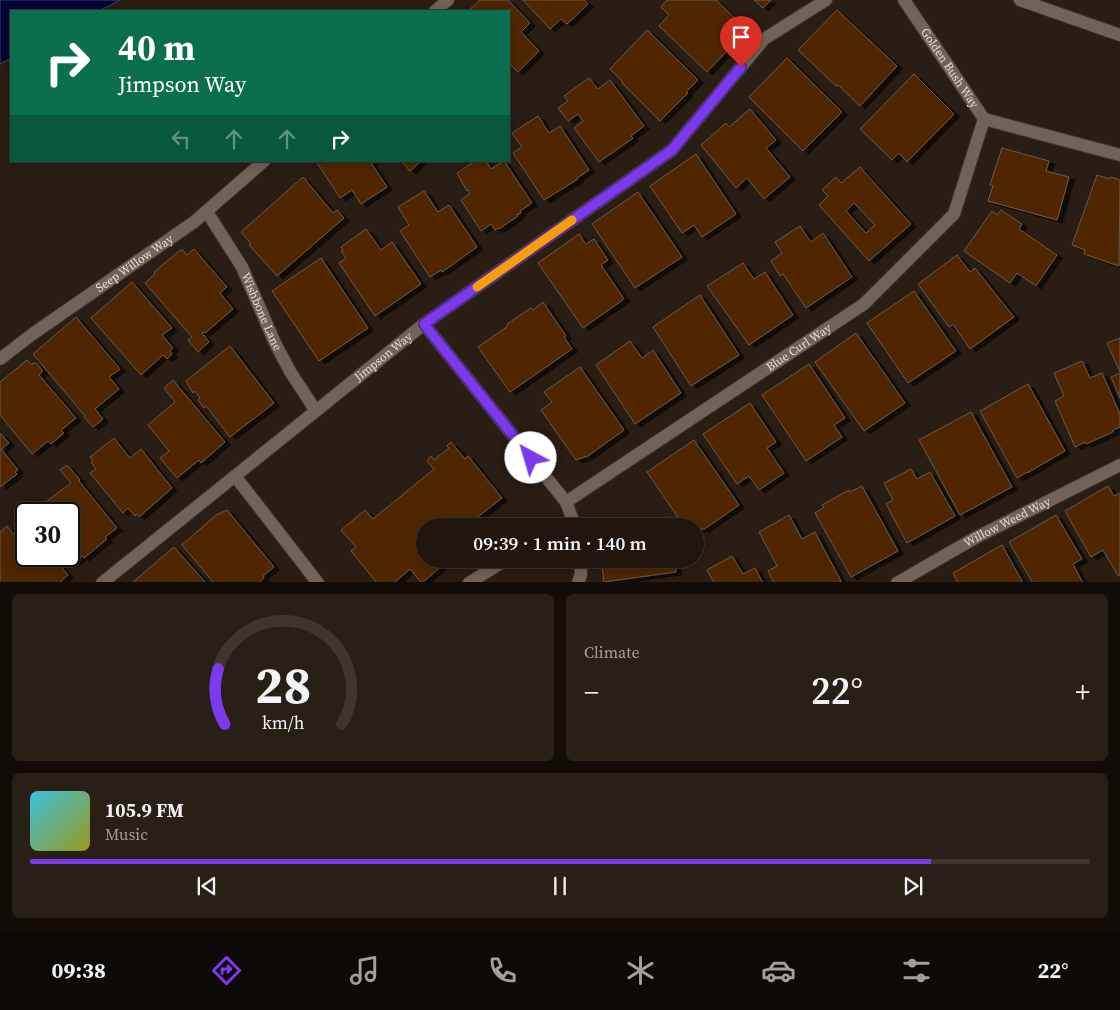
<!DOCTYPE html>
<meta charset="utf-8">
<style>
:root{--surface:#20160e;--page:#281f17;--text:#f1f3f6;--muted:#a29f9e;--line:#3d352e;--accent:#7c3aed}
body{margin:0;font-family:"Source Serif 4",serif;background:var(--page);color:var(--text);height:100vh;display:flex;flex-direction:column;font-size:19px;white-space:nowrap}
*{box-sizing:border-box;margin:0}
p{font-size:16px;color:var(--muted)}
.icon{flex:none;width:28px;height:28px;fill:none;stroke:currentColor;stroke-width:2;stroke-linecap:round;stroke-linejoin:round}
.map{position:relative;height:582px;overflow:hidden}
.sheet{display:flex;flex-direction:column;gap:12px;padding:12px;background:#120c08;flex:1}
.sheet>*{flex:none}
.top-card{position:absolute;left:10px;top:10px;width:500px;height:152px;border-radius:0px;box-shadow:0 2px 12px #0003,0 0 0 1px var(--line);background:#0b6e4f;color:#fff;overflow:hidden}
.speed{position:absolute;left:15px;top:502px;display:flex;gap:10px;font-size:25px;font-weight:700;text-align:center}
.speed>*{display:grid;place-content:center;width:65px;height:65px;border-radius:50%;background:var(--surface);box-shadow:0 2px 12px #0003,0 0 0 1px var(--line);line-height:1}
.speed .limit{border:2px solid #111;border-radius:8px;background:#fff;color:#111}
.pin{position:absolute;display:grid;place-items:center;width:42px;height:42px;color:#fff;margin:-51px -21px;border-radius:50% 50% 50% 0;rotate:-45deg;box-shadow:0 0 5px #0007}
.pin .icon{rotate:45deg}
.me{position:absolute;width:55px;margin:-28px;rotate:321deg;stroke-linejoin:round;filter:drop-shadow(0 0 4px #0008)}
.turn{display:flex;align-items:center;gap:18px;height:105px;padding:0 25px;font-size:22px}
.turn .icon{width:65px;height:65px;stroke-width:2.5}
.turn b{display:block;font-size:35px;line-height:42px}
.lanes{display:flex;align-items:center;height:48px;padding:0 25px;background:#0003;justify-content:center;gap:25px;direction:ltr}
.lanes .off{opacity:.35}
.big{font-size:38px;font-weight:600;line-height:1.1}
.sheet .widget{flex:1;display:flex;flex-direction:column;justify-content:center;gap:8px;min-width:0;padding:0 18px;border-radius:8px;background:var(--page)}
.sheet .dial{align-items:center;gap:0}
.dial svg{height:130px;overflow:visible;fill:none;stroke:var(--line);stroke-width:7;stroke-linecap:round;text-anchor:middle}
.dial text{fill:var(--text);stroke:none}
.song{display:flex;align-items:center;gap:15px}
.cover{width:60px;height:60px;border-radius:8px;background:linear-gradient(135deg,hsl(190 70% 55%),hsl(60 70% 35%))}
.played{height:5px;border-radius:2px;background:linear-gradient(90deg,var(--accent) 85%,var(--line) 85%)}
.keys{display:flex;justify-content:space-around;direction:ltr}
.heat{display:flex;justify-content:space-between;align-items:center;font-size:28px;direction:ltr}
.sheet .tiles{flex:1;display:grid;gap:12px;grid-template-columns:1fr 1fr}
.widget:last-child{grid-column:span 2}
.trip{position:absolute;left:416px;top:518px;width:288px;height:50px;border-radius:25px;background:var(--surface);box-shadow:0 2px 12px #0003,0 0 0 1px var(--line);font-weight:600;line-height:50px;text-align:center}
.dock{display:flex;height:80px;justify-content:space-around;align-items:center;background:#0d0906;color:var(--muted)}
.dock .icon{width:35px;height:35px}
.dock .selected{color:var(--accent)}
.dock b{font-size:22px;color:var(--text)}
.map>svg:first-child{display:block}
</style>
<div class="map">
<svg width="1120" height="583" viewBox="0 0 1120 583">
<defs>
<filter id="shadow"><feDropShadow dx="5.5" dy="3" stdDeviation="0" flood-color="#0009"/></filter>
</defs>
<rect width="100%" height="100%" fill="#2a1d13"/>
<path fill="#000536" stroke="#454666" d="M0 0H120L99 11H11V58L0 64Z"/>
<path fill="#4f2800" stroke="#68594e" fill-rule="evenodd" filter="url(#shadow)" d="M480 0H508L530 23 521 32 539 51 518 72 509 63V11H468Z
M523 0H584L588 4 567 24 561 19 550 29Z
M667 0H716L747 30 707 72 659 26 669 15 661 7Z
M754 0H771L763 8Z
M837 10 897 66 860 106 838 85 836 86 798 50Z
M647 30 698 80 686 92 688 93 660 121 622 83 623 82 610 69Z
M787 58 842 112 803 151 749 97Z
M914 74 954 114 907 162 899 153 892 160 860 129Z
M589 78 598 89 610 80 644 126 631 136 633 138 599 162 574 128 583 121 578 114 568 121 558 108 568 101 564 96Z
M750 109 776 140 766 148 790 177 764 199 747 178 736 188 701 145 726 123 729 127Z
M538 116 549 133 560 126 589 170 577 178 578 179 544 200 513 153 522 147 512 133Z
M1002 148 1049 161 1046 171 1069 177 1057 220 988 201 993 186 990 185Z
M696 154 736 214 702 237 694 225 682 233 650 186Z
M316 161H373L371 163 387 187 361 204 352 190 340 198Z
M401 161H421L410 171Z
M475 161H486L491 169 504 161 532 203 520 211 521 213 517 215 518 216 499 229 498 228 495 230 491 224 481 231 461 200 470 193 468 190 467 191 457 173Z
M860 167 911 224 869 261 819 205 828 196 822 190 836 177 841 183ZM854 203 875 225 866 233 846 211Z
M1097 175 1110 179 1111 177 1120 180 1119 266 1084 254 1085 250 1072 245Z
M303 177 333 213 337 210 344 218 277 276 249 245 251 244 241 232Z
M424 191 438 212 449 205 477 247 442 272 441 270 430 277 400 231 409 225 398 207Z
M638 192 682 257 635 288 592 224Z
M1001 210 1022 224 1019 229 1057 255 1036 286 1017 273 1010 283 964 251 992 211 997 215Z
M800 226 811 242 823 233 852 277 806 308 783 274 780 276 771 261 782 253 775 242Z
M366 229 381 250 392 242 421 284 375 316 339 263 346 258 341 251 343 250 341 247Z
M579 234 586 244 594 239 608 260 601 265 624 299 583 328 538 263Z
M194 249 227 287 220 293 233 309 205 333 204 332 202 333 209 342 198 352 188 340 192 337 145 283 155 274 154 272 179 251 183 250 187 255Z
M957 255 970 272 975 268 1014 317 970 349 953 324 949 327 918 284Z
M321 258 368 328 319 361 272 291Z
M743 263 754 279 765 272 793 315 749 345 707 286Z
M132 282 172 328 162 335 173 348 170 351 172 354 167 359 163 355 141 375 91 318Z
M914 291 956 351 908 383 867 323Z
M700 295 739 355 691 386 653 327Z
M543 302 566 336 564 337 572 349 510 392 478 347 508 326 507 324 531 308 533 310Z
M76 317 120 369 109 377 119 389 95 409 103 419 93 427 84 417 85 416 33 354Z
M856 333 905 403 864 431 815 362Z
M1120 338V372L1107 343Z
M630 341 642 358 653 350 681 393 635 424 596 365Z
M230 346 274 403 230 437 206 406 204 408 198 400 200 398 195 391 193 393 186 381Z
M27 360 32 365 33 363H36L42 370V372L39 375 76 418 61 430 64 433 51 444 48 441 32 454 0 415V382Z
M1082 361 1090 378 1102 373 1120 414V427L1113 430V432L1086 444 1085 442 1075 447 1055 401 1064 396 1054 373Z
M809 364 845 418 834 425 842 437 806 461 762 395Z
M580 367 624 430 588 456 576 460 541 410 552 402 544 392Z
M1120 373V398L1111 377Z
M173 380 225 442 201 463 199 460 177 478 160 458 169 451 148 425 175 402 164 388Z
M1028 384 1065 451 1027 473V472L1017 478 980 411Z
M750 403 776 442 767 448 784 473 759 490 749 476 737 484 703 434Z
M971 412 1012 487 960 515 919 440Z
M0 433 9 443 1 449 18 470 15 472 17 474 0 487Z
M114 438 130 458 141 449 172 488 139 517 137 514 135 516 128 508 123 513 90 473 96 469 91 462 93 460 90 457Z
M694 440 739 505 703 530 702 528 695 532V526H684L647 472Z
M451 442 465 459 468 456 502 498 475 519 481 526H425V559H441L445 563 422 583 410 569 394 583H377L351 551 356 547 341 530 365 510 373 519 434 469 427 461 431 456 434 460 449 448 447 446Z
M67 465 80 480 79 481 117 528 105 537 107 539 84 558 82 556 74 562 69 555V514H45L43 511 45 509 42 505 71 483 60 470Z
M911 469 917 479 930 472 955 516 907 543 886 504 893 500 884 483Z
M862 486 898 551 851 577 815 513 824 507 822 505 849 490 850 492Z
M1108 486 1114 496 1120 493V575L1118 576 1103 550 1091 557 1065 511Z
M227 510 274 567 263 576 264 578 259 583H214L182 545 216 515Z
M789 515 802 539 815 532 841 581 838 583H774L768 571 777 566 759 532Z
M1056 515 1082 559 1073 564 1083 583H1033L1009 542Z
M668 517 669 526H598Z
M7 526 24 547 26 545V556H52L68 575 59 583H0V532Z
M1002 545 1023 583H958L953 573Z
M174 547 206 583H132Z
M732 556 743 574 755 568 763 583H714L707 570Z
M601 559H674L676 572 604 582Z"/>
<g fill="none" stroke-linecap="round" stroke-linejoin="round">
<defs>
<g id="service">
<path id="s1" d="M904 0 984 119 1120 155"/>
<path d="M1020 0 1120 35"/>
<path d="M435 11 448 0"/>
<path id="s2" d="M0 359 34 333 194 222 264 161"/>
<path d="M469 583 507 559"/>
<path id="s3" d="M897 583 975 538 1120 465"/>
</g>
<g id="minor">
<path id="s4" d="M207 212 242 267 275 343 291 373 316 411"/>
<path d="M424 324 566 502"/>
<path d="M235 476 318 583"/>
<path id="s5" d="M575 526 566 502 864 304 954 214 984 119"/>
<path id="s6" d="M102 583 424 324 672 150 764 39 826 0"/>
<path d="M578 583 581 574 580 559"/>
</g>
</defs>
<use href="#service" stroke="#413630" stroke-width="14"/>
<use href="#minor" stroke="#413630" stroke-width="14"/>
<use href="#service" stroke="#726357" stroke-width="12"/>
<use href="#minor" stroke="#726357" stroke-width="12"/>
</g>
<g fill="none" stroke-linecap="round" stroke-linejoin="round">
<defs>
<path id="route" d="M531 458 424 324 672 150 741 67"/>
</defs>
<use href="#route" stroke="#51269a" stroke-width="12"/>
<use href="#route" stroke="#7c3aed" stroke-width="9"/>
<path stroke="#f59e0b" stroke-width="9" d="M477 287 572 220"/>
</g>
<g text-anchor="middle" stroke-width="5" stroke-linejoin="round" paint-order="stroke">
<g font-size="12" fill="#e6ddd6" stroke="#20140a">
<text dy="4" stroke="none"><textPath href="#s1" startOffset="82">Golden Bush Way</textPath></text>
<text dy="4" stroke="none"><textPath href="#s2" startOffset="165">Seep Willow Way</textPath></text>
<text dy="4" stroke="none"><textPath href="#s4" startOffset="114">Wishbone Lane</textPath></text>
<text dy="4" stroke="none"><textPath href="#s5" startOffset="305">Blue Curl Way</textPath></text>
<text dy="4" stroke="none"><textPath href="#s6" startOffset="361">Jimpson Way</textPath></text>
<text dy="4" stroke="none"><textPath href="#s3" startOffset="126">Willow Weed Way</textPath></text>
</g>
</g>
</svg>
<div class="speed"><div class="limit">30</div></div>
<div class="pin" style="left:741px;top:67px;background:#d93025"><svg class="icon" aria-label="arrive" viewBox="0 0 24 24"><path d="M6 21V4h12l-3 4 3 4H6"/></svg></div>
<svg class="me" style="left:531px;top:458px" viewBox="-20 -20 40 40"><circle r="19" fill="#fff"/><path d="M0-13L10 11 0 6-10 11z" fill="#7c3aed"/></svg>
<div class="trip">09:39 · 1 min · 140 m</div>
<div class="top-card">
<div class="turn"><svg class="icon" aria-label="right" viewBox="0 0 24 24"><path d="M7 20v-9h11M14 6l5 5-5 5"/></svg><div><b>40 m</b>Jimpson Way</div></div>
<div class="lanes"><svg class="icon off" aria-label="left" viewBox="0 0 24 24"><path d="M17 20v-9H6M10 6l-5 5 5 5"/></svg><svg class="icon off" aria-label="ahead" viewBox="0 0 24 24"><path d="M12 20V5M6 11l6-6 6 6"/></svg><svg class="icon off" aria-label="ahead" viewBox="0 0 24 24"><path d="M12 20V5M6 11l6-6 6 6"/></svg><svg class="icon" aria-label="right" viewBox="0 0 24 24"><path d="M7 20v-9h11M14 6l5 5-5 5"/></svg></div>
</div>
</div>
<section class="sheet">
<div class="tiles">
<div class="widget dial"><svg viewBox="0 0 100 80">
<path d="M14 69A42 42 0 1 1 86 69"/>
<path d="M14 69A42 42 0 0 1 10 35" stroke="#7c3aed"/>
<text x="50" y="56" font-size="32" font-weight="700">28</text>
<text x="50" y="72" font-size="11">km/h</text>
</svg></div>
<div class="widget"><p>Climate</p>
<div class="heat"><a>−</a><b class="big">22°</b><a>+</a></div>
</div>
<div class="widget">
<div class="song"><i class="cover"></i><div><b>105.9 FM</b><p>Music</p></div></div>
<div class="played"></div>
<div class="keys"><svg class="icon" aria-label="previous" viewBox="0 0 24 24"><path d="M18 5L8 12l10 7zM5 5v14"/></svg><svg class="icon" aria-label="pause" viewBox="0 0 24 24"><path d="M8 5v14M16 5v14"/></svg><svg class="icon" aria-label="next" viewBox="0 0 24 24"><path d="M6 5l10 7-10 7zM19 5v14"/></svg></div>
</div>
</div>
</section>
<nav class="dock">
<b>09:38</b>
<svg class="icon selected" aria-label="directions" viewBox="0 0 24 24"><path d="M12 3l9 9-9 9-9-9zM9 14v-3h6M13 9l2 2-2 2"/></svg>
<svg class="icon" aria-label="music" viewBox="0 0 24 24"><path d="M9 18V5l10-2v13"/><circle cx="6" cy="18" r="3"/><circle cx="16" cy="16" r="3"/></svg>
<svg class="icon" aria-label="phone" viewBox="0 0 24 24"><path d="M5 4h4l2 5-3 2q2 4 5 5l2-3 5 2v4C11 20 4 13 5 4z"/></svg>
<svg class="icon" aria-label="climate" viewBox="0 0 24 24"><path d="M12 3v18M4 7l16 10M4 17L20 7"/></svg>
<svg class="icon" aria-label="car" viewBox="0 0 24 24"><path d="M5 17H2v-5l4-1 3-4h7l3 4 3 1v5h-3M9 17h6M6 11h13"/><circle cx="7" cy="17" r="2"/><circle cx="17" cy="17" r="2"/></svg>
<svg class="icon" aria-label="filters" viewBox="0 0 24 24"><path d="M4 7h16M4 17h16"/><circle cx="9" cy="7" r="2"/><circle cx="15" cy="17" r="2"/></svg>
<b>22°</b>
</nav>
